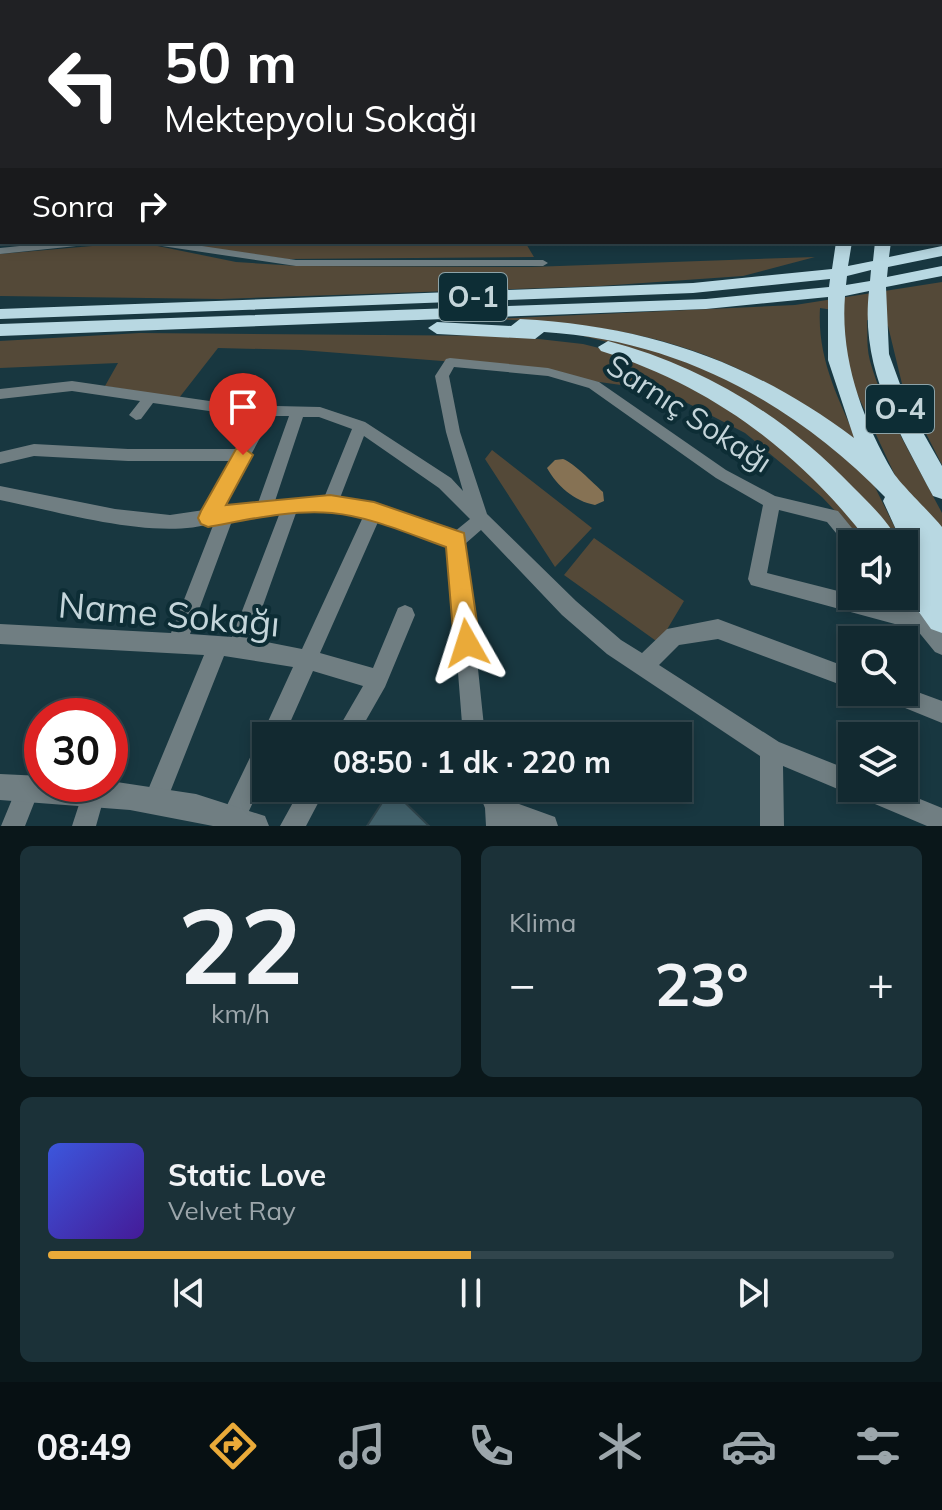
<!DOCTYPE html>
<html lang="tr">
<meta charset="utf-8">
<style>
:root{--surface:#122930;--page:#1b3138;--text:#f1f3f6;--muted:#9ca6ab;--line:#31454c;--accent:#eaaa39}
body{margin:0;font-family:Mulish,sans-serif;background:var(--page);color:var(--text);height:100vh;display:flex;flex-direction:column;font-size:30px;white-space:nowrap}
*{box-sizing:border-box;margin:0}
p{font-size:26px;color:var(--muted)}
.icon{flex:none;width:44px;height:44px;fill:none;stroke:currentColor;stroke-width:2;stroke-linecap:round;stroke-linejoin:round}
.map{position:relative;height:826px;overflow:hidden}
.sheet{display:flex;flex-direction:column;gap:20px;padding:20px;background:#0a171a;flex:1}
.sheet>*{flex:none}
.banner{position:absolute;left:0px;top:0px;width:942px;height:244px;box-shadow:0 4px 12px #0003,0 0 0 2px var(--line);background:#202124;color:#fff;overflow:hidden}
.fabs{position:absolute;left:838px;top:530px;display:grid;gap:16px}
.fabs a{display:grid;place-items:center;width:80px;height:80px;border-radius:0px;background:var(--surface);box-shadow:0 4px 12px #0003,0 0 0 2px var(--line);font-size:40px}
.speed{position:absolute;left:24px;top:698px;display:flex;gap:16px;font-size:40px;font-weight:700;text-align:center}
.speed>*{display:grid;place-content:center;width:104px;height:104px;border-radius:50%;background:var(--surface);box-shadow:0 4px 12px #0003,0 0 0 2px var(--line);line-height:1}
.speed .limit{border:12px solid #d22;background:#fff;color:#111}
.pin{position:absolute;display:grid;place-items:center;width:68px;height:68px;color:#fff;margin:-82px -34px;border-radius:50% 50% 50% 0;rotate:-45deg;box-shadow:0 0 8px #0007}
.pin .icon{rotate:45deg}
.me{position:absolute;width:88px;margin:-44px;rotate:354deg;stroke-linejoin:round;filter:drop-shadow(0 0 6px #0008)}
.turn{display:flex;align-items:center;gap:28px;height:168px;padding:0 32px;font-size:36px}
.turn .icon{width:104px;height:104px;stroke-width:2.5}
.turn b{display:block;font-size:56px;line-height:68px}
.then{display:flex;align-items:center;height:76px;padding:0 32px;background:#0003;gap:16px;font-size:30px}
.big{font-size:60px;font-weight:700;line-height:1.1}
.sheet .tile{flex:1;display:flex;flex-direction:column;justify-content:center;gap:12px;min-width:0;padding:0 28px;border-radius:12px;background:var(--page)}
.sheet .dial{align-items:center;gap:0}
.dial b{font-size:104px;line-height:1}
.song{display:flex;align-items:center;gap:24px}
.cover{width:96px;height:96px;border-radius:12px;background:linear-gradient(135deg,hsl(230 70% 55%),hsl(260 70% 35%))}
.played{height:8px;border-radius:4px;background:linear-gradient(90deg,var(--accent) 50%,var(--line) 50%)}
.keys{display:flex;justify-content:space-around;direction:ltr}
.heat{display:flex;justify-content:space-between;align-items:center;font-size:44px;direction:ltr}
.sheet .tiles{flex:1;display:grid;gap:20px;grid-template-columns:1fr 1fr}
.tile:last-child{grid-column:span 2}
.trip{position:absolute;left:252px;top:722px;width:440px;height:80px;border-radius:0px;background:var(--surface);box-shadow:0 4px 12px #0003,0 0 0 2px var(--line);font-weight:700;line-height:80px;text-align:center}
.tabs{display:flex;height:128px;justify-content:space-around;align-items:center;background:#071013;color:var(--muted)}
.tabs .icon{width:56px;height:56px}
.tabs .current{color:var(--accent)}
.tabs b{font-size:36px;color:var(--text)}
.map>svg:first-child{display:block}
</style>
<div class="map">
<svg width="942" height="826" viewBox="0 0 942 826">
<rect width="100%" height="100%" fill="#183740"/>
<path fill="#544938" d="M138 242 236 262 298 266 531 267 815 257 743 276 600 286 221 299 0 296V254Z
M168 242H525L534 257 287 259Z
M942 282V465L903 388 888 326 867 320C868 333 866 346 870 361 885 414 917 464 942 513V528L899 484 846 370 833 310 820 308C817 358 838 398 858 443 735 350 641 323 489 319L795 305Z
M140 333 512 336 583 344 619 353 660 368 759 423 882 544H866L822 497 745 433 664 391 455 362 301 350 218 348 179 398 105 386 118 363 0 368V341Z
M571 333 642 346 727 377 786 409 871 479 903 544H894L810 452 627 347Z
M492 450 592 528 555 567 485 459Z
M594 538 684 601 659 643 564 575Z"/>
<path fill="#867254" d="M563 459C573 462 593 483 603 492L604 501 595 505C574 501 557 486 547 468L555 460Z"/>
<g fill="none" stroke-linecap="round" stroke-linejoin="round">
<path fill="#707e82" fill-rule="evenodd" d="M0 203H2V209H0Z
M58 242H91L86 245 0 254V248Z
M150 242H175L296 260H543L548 263 543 266H296L155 245Z
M450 358 548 368 599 382 726 470 775 496 838 511 865 544H852V550H850L827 522 779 510 767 573 897 606 892 596H904V588L908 590 942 630V655L935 652 917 630 751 585 748 579 763 505 716 478 589 388 548 376 454 367 449 376 460 432 487 514 576 601 621 640 642 653 667 629 718 619 852 669V689L718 639 679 645 659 665 779 742 852 771V788H893L942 808V826H927L856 796 855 794 852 795 783 766 784 826H760V756L607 654 562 615 481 530 465 544 485 736H463L448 546 378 522 320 653 373 668 398 608 405 605 412 608 415 615 385 687 357 736H334L363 686 313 671 284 736H266V774L242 826H217L258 741 263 739 265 728 293 667 224 656 163 810 155 814 147 810 143 802 204 655 0 644V624L171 633 214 523C155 541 61 512 0 500V486L115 509 170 515 204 510 232 461H128L34 456 0 464V452L34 444 128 449H239L258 416 237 415 153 403 141 419 136 420 129 415 140 401 72 391 0 399V389L72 381 237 405 320 407 365 422 451 478 463 491 446 432 435 376 446 359ZM272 416H289L258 503 222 508ZM303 417H319L352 429 324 498 275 501ZM364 436 439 488 470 519 454 532 374 505 349 498H340ZM349 512 363 517 302 649 251 639 296 513ZM279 515 232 637 190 634 232 521Z
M904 687 942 701V723L883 699 879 692H904Z
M28 776 36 780 40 788 25 826H1L20 780Z
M89 784 101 786 105 794 96 826H72L85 786Z
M301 788H326L306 826H280Z
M477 788H501L505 799 555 817 558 826H486L485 808Z"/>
<path fill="#707e82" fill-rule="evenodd" d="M0 774 42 776V784H110V781L196 794 265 816 269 826H213L130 810 0 800Z"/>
<path fill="#b8d8e2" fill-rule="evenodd" d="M942 154V162L940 163V155Z
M836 242H852L848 266 873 261 875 242H891L889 257 942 246V256L888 267 887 277 942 266V276L886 287 889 354 908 406 942 466V499L933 496C898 429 860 370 869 291L845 296C840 358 862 419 893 472 900 484 930 512 942 527V633L931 629 904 591V555L908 556 883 501 885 497C792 402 678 340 544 332L535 339 437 334 428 328 437 322 511 326 520 319C648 326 751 361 854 438L828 360V297L706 309 0 336V324L706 299 829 287 830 279 693 293 0 319V309L693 283 832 269ZM871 270 870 281 846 285 847 276Z
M608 341C703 366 785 416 853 487 870 504 890 523 900 544H870C799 451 713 387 601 351L598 347Z"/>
</g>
<path fill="#2e434a" d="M2 133V153L0 154V134Z
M2 159V177H0V160Z"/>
<path fill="#41606a" stroke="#2e434a" stroke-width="2" d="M391 789 429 826H367Z"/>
<linearGradient id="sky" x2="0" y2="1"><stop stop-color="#0d1e23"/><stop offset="0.53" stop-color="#375364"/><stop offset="1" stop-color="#375364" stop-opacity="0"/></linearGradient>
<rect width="942" height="247" fill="url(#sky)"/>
<path fill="#eaaa39" stroke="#986e25" stroke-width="2" d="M243 447 253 455 226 505 330 495 374 502 464 533 480 643 476 652 467 656 458 652 454 643 446 547C409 534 372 517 332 513 292 509 247 520 208 527L201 524 198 518 201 511 236 449Z"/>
<g text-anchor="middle" stroke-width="8" stroke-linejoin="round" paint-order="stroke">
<g fill="#0d2d35" stroke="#8da3a8" stroke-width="2">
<rect x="439" y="273" width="68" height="48" rx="6"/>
<rect x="866" y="385" width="68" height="48" rx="6"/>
</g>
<g font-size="28" font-weight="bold" fill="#c4d5da">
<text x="473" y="307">O-1</text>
<text x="900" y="419">O-4</text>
</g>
<g font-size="30" fill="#c4d5da" stroke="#0d2d35">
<text transform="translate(689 414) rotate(33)" y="10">Sarnıç Sokağı</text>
</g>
<g font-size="36" fill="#c4d5da" stroke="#0d2d35">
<text transform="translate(169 614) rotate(5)" y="13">Name Sokağı</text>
</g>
</g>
</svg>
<div class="fabs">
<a><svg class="icon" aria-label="sound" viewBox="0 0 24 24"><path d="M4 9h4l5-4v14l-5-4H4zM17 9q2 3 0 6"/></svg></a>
<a><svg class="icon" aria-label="search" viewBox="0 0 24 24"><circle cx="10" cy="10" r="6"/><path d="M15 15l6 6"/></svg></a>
<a><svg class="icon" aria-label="layers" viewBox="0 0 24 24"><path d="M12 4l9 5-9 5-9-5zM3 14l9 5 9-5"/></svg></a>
</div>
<div class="speed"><div class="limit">30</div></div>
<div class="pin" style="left:243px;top:455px;background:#d93025"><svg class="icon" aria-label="arrive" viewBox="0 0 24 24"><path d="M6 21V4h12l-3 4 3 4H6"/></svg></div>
<svg class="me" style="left:467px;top:643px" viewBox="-20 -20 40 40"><path d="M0-17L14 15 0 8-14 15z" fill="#eaaa39" stroke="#fff" stroke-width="4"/></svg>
<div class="trip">08:50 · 1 dk · 220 m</div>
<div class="banner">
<div class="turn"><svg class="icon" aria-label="left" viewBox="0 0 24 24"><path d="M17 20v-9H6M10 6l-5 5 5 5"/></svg><div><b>50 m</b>Mektepyolu Sokağı</div></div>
<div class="then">Sonra<svg class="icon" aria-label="right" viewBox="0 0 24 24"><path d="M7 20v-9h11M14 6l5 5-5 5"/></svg></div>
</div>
</div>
<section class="sheet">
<div class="tiles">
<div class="tile dial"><b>22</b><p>km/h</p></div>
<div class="tile"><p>Klima</p>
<div class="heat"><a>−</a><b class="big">23°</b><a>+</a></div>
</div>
<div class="tile">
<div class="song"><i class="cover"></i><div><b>Static Love</b><p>Velvet Ray</p></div></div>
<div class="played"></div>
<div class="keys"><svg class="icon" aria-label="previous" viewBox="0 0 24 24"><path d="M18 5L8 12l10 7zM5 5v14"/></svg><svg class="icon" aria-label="pause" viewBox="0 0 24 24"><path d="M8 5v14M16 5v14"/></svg><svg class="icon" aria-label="next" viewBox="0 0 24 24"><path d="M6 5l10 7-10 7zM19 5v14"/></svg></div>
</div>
</div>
</section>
<nav class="tabs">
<b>08:49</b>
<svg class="icon current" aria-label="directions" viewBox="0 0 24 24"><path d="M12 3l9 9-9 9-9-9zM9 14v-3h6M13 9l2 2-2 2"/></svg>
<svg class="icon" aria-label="music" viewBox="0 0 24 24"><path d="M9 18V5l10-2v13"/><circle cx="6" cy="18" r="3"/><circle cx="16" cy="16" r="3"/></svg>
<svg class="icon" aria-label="phone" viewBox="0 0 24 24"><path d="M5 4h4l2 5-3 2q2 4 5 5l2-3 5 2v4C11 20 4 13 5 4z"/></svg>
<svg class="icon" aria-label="climate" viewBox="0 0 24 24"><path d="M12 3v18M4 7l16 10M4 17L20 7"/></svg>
<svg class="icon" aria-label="car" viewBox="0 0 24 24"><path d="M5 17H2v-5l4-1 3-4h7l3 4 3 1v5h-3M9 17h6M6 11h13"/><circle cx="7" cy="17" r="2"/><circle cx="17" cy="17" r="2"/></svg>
<svg class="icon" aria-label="filters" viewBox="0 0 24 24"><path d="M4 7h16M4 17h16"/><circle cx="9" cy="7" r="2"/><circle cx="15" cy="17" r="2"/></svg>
</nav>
